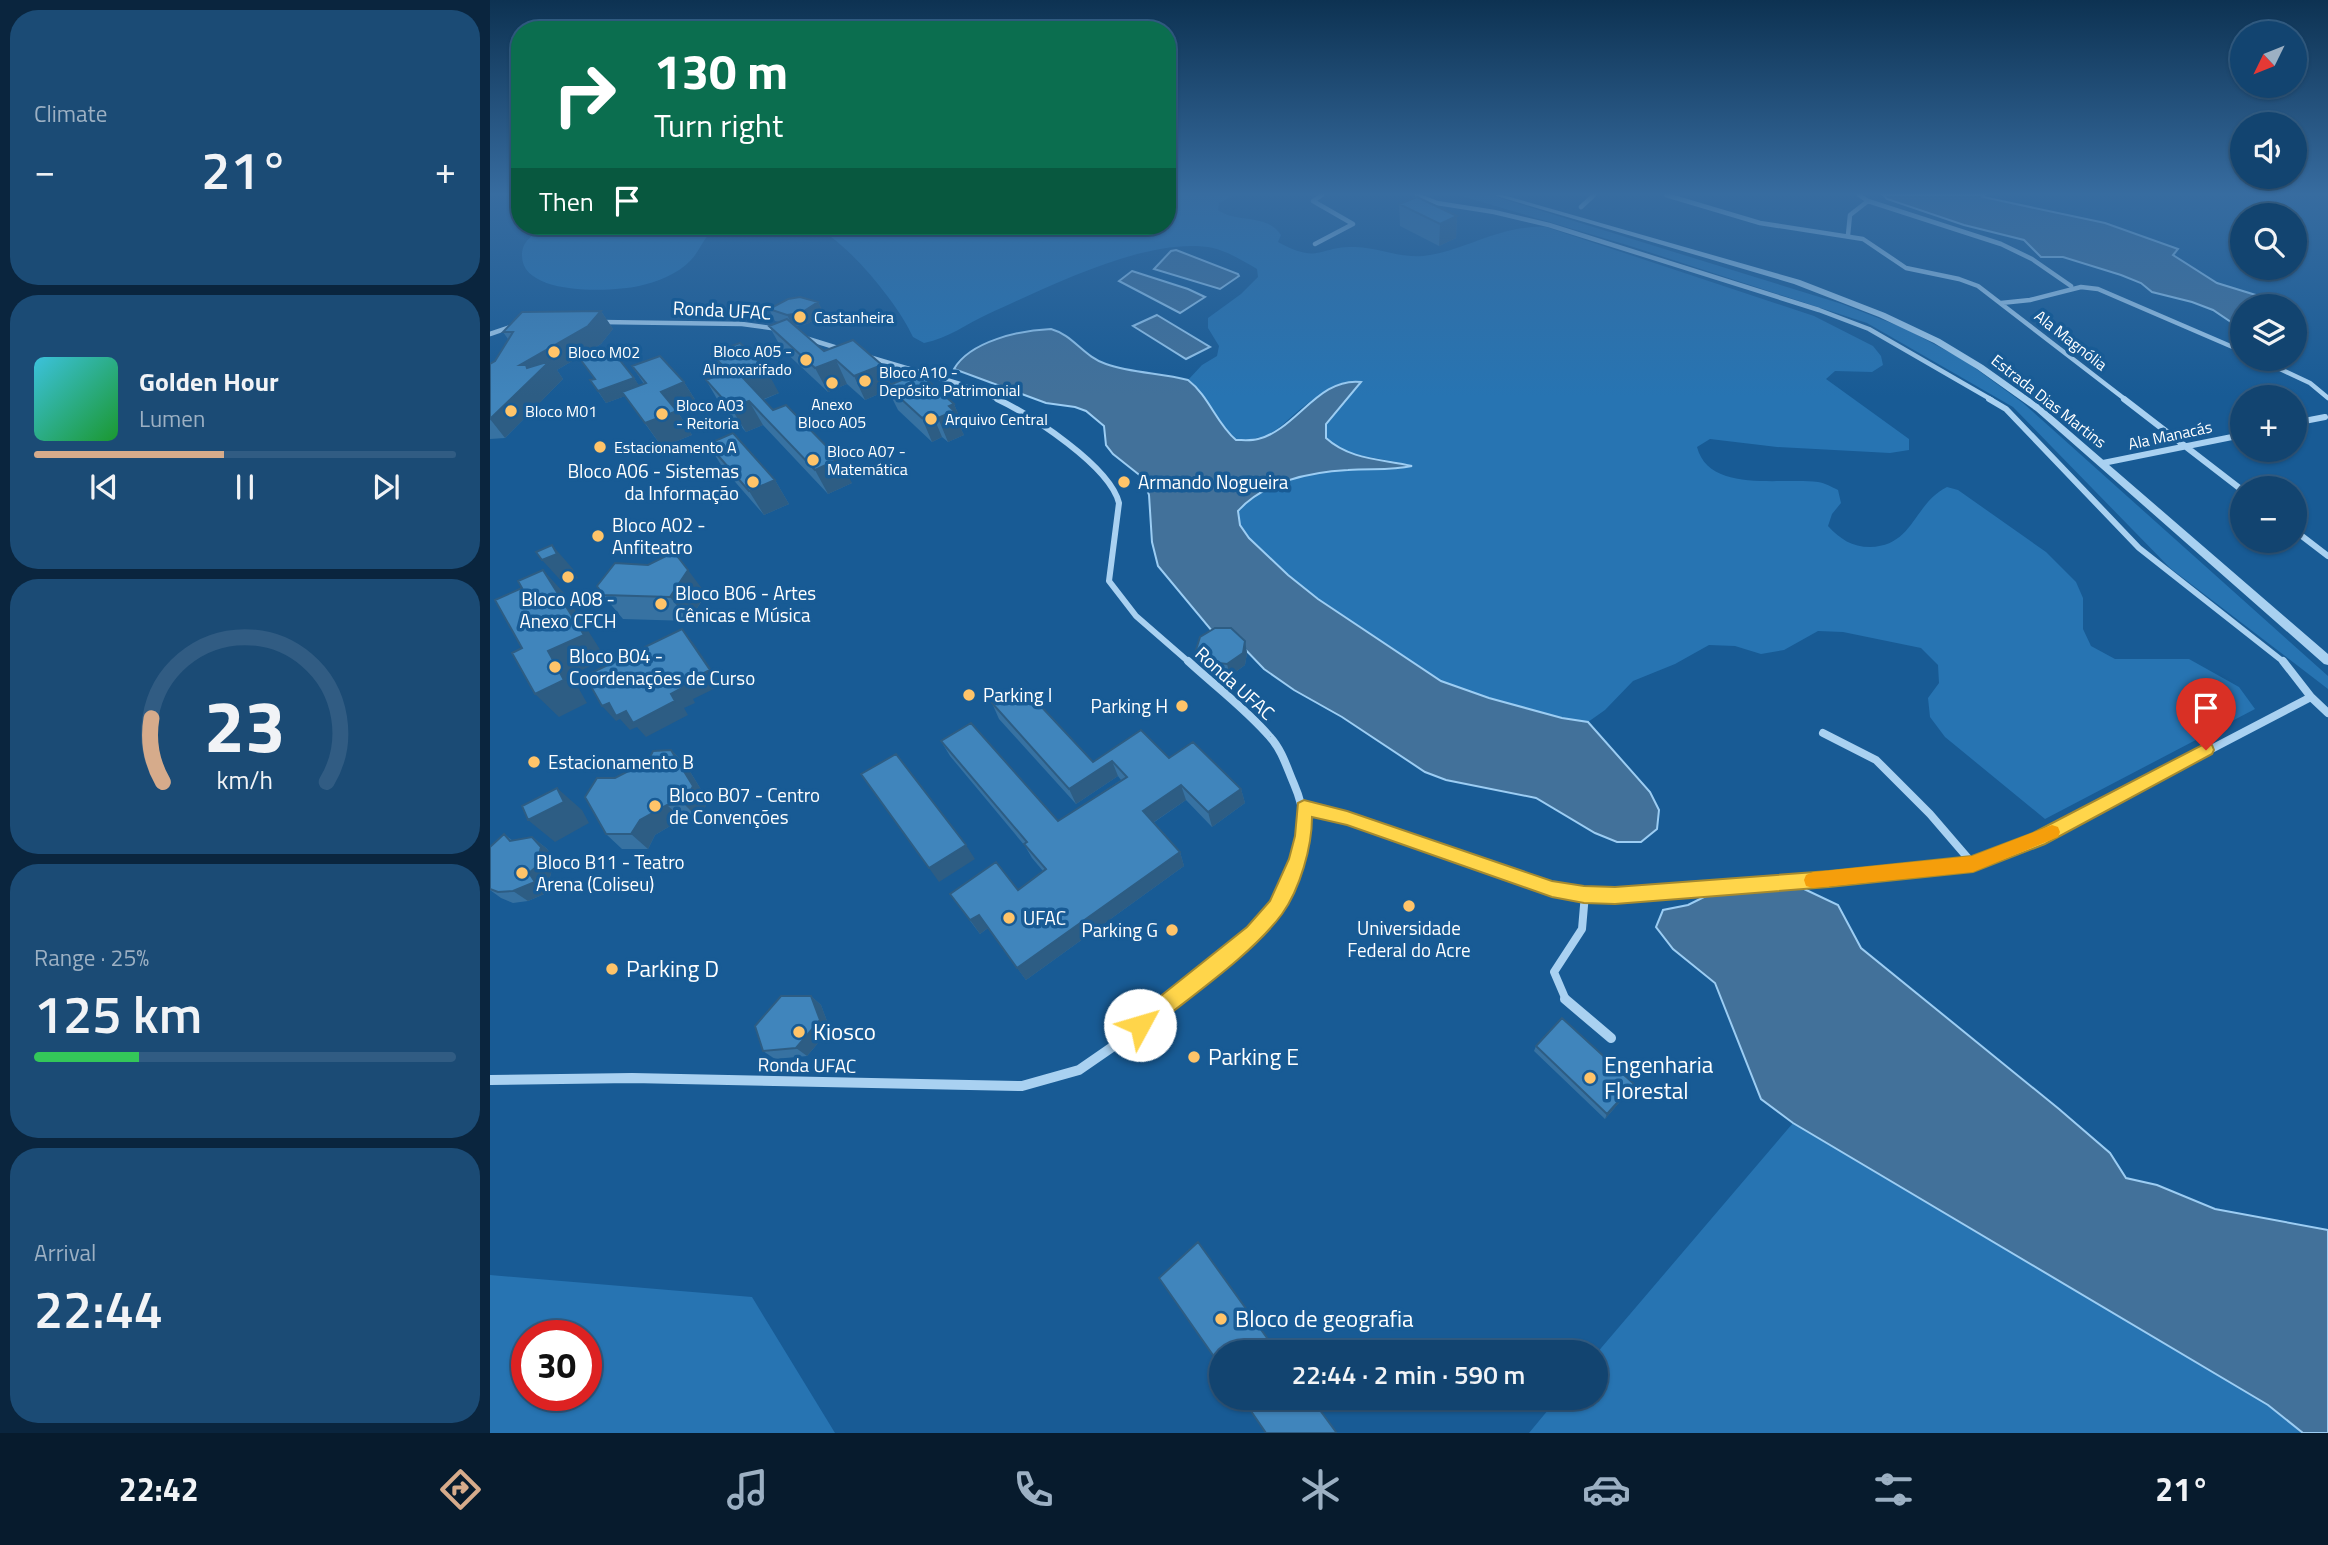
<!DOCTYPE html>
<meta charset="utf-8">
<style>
:root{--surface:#124470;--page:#1b4b75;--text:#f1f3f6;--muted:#9cb0c3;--line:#315c83;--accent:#d6ab8b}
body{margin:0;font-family:"Titillium Web",sans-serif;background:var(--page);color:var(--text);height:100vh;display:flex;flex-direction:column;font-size:26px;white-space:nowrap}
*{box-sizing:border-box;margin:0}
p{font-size:23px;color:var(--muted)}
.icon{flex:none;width:38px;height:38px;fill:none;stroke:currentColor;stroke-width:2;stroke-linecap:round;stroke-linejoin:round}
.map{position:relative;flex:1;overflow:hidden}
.sheet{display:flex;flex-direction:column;gap:10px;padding:10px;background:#0a253e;width:490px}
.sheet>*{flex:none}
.guide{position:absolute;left:21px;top:21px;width:665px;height:214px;border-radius:28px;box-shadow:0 2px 5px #0004,0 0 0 2px var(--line);background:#0b6e4f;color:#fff;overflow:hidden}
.needle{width:46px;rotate:227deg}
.tools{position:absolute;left:1740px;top:21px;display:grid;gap:14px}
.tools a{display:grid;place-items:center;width:77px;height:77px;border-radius:50%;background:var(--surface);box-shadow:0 2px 5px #0004,0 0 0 2px var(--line);font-size:35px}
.speed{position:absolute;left:21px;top:1320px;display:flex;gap:14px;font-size:35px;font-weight:700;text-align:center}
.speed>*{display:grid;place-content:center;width:91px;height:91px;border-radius:50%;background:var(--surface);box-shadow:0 2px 5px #0004,0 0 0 2px var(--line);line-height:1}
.speed .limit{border:10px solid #d22;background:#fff;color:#111}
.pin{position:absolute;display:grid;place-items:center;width:60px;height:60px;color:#fff;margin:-72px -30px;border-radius:50% 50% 50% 0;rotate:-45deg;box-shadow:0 0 7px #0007}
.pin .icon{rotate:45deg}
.me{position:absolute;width:77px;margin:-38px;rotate:51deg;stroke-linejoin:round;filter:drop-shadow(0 0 5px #0008)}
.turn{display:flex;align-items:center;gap:24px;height:147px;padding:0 28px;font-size:32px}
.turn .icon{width:91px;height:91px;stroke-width:2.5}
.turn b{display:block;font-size:49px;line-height:60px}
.then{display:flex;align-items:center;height:66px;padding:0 28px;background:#0003;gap:14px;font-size:26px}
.big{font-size:52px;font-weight:600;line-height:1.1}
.sheet .tile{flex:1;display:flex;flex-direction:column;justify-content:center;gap:10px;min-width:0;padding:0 24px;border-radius:28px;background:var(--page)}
.sheet .dial{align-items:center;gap:0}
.dial svg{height:182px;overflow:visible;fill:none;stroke:var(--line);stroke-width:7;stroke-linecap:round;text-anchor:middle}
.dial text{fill:var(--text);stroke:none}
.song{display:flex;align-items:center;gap:21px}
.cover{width:84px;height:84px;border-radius:10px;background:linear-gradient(135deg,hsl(190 70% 55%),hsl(130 70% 35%))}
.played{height:7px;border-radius:4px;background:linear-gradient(90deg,var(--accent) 45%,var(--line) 45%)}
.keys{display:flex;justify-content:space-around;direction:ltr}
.heat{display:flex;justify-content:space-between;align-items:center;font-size:38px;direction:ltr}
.charge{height:10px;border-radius:5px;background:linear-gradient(90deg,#34c759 25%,var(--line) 0)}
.trip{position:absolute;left:719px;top:1340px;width:399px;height:70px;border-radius:35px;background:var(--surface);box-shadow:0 2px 5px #0004,0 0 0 2px var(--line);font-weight:600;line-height:70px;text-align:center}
.menu{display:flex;height:112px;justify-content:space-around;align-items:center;background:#071b2d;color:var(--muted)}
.menu .icon{width:49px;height:49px}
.menu .on{color:var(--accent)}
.menu b{font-size:32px;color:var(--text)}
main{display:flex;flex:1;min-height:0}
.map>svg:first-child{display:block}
</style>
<main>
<section class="sheet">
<div class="tile"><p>Climate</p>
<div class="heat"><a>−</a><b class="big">21°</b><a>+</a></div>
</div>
<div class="tile">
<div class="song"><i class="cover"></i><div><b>Golden Hour</b><p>Lumen</p></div></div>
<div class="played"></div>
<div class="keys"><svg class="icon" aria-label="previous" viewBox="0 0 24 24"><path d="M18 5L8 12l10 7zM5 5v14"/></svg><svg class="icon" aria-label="pause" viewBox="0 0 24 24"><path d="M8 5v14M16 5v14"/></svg><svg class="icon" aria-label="next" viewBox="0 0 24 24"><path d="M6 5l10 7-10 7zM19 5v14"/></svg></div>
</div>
<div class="tile dial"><svg viewBox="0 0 100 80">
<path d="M14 69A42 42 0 1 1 86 69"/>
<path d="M14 69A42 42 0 0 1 9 41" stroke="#d6ab8b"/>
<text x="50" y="56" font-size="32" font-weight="700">23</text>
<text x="50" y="72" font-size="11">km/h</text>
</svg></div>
<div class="tile"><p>Range · 25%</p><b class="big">125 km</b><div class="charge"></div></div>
<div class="tile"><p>Arrival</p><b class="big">22:44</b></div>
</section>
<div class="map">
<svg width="1838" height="1433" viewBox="0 0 1838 1433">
<rect width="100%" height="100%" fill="#185b95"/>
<path fill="#2774b2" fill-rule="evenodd" d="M677 195H745L729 203 728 210C748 224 777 213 791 235L788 242C830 265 827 246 865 247 892 248 913 260 940 255 982 247 1011 225 1056 227L1324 316 1383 346 1391 356 1393 365 1382 372 1345 371 1336 379 1419 439V450L1400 453 1287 447 1220 439 1207 447C1219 494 1293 477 1328 482 1335 483 1342 487 1348 490L1351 503 1342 514 1338 526C1350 539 1362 547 1380 547 1424 546 1423 504 1457 487L1468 490 1556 552 1586 582 1593 598V629L1601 646 1625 659H1699L1749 687 1765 709 1555 819 1455 737 1440 717 1438 698 1449 683 1448 665 1431 648 1353 632 1328 631 1294 650 1271 654 1245 646 1219 645 1185 664 1143 681 1115 710 1098 722 1072 718 999 698 951 681 828 599 798 575 759 538 750 525 748 511C774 481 823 470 862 470 882 469 901 472 921 466 891 456 860 460 835 438L836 424 870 383C851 386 834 391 818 403 789 425 787 439 746 440 726 422 719 396 698 380L712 365 727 356 729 346 718 328V318L751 294 768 277 767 269C753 261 739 252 723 248 659 235 556 288 498 314 476 324 459 338 434 343L423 337C409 305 355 238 322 226H677Z
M968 195H1000L1352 304 1414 328 1474 360 1533 403 1838 676V689L1680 568 1523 407 1377 323 1137 245Z
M59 226H233C214 232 213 247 201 260 188 274 167 282 149 286 122 292 31 296 32 255 32 239 47 232 59 226Z
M1303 1123 1778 1405 1813 1433H1039L1068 1398H1106V1354Z
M0 1275 262 1297 345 1433H0ZM96 1335V1395H37V1335Z"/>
<path fill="#42719a" stroke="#9ccdf3" stroke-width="2" d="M1393 195H1495L1493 197 1615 223 1688 249 1683 255 1727 283 1769 296 1792 306H1752V324L1741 322 1723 310 1702 302 1662 292 1651 283 1631 275 1573 257H1551L1534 240 1474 225 1397 199Z
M686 250 748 274 749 276 730 289 664 269 681 251Z
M642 271 698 289 715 297 690 313 629 281Z
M667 315 720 347 696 359 643 326Z
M561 329C583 335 594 357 616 364 641 373 671 373 698 380 719 396 726 423 746 440 753 440 761 441 768 439 806 430 828 377 871 382L836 424V438C860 460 892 459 922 466 900 471 880 468 858 470 819 472 774 482 748 511L750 525 759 538 798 575 828 599 951 681 999 698 1072 718 1098 722 1160 792 1169 810 1167 829 1151 842H1127L1105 833 1046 798 956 780 935 772 852 717 804 690 774 669 752 646 722 631 668 566 662 542 659 495 652 477 623 454 616 445 614 426 596 411 585 407 556 403 464 369C480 341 531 330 561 329Z
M1312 888 1348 905 1371 948 1569 1109 1620 1153 1636 1178 1667 1185 1725 1209 1838 1230V1433H1813L1778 1405 1303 1123 1271 1099 1225 983 1183 949 1166 927 1173 910 1198 905 1220 894Z"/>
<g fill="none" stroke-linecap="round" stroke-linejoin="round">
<path stroke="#a9d1f1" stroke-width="4.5" d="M927 195 947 203 1004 212 1059 225 1329 310 1379 329 1502 400
M1176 195 1270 223 1373 239 1416 268 1469 279 1488 286 1636 400
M1378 201 1511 244 1542 259 1581 286
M1091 207 1104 195
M1358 235 1360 215 1378 201 1369 195
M825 244 863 224 823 201 832 195
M1511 303 1540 300 1591 287 1608 289 1752 351
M111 322 252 324 288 329
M0 334 26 325
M312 337 354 350
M379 357 470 384 510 400
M1769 359 1820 383 1838 398"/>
<path stroke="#a9d1f1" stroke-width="6" d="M507 399C541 415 620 466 629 503L619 581 646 616 700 663
M1499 399 1516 409 1649 548 1795 663
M1634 399 1752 490
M1804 423 1835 417
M1613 463 1752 435
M1804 530 1838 556"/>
<path stroke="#a9d1f1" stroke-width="8" d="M1793 661 1821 697 1838 713
M1333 733 1386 760 1440 814 1483 864
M814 808 857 818 1062 889 1125 896 1339 879 1483 864 1549 839 1821 697
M681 1000C734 957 789 926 808 856 815 827 816 812 804 784 797 768 792 750 780 737 756 709 725 686 698 661
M1076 1000 1064 972 1092 929 1095 894"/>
<path stroke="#a9d1f1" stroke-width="10" d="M1075 999 1121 1038
M0 1080 142 1078 532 1086 589 1070 631 1041 683 999"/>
<path fill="#a9d1f1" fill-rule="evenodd" d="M1003 195H1013L1310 280 1395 313 1450 339 1493 365 1552 407 1838 654V665L1834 664 1546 411 1487 369 1444 343 1389 317 1304 284Z"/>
</g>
<path fill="#3772a2" d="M909 204 967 216 966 238 949 246 910 226Z
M328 302 334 314 317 324 305 326 334 351 392 365 401 385 464 404 474 428 471 429 474 435 458 442 452 437 442 442 408 410 398 390 375 400 357 384 338 392 292 349 279 326 289 322 285 321 279 309Z
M111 311 123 329 111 344 67 370 73 379 15 438 0 439V364L5 361 18 339 13 332Z
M221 354 289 393 273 400 362 483 338 494 273 425 256 432 230 404 216 380 233 373Z
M142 366 194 382 209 406 189 414 202 435 172 447 135 396 116 403 100 380 144 378 149 386 154 384Z
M218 444 285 480 299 504 274 515 233 468Z
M158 565 216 594 199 621 133 619 113 595Z
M755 641 757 653 755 665 740 676 723 674 709 662 706 650Z
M502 703 603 762 679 758 751 789 755 803 722 827 696 800 663 823 690 852 694 866 536 980 498 928 490 934 460 894 528 890 553 871 542 858 535 846 460 756 451 741 568 821 631 780 628 776 586 804 509 719Z
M181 750 196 765 218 801 209 819H192L165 835 158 849H132L116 834 125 778Z
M14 834 23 841 42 837 56 848 65 858 60 877 53 884 59 892 38 901 23 903 11 898 0 890V847Z
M321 996 331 1005 340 1029 317 1056 285 1059 273 1051Z
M1046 1046 1141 1089 1115 1119 1044 1051Z"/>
<path fill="#2d5d84" d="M967 216 966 238 949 246 950 224Z
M328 302 334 314 317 324 303 326 297 315Z
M111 311 123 329 111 344 67 370 73 379 15 438 0 419 30 365Z
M346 360 357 384 338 392 325 368Z
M392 365 403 388 397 386 398 390 375 400 364 376Z
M276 369 289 393 266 402 253 378Z
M144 378 152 390 116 403 108 391Z
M194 382 209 406 189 414 202 435 172 447 155 423 171 392Z
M259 401 273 425 256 432 241 408Z
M464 404 474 428 471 429 474 435 458 442 448 418 459 406Z
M442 413 452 437 442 442 432 418Z
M349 459 362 483 338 494 325 470Z
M285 480 299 504 274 515 259 491Z
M62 545 83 569 88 578 74 584 52 560Z
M53 570 75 594 116 659 81 675 97 703 69 717 45 694 58 651Z
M198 570 216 594 199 621 180 597Z
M192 629 204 644 232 685 203 699 205 703 194 708 198 715 156 737 147 727 140 730 130 719 126 721 112 706 119 703 136 711 181 694 190 685Z
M755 641 757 653 755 665 740 676 737 664Z
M181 750 196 765 218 801 209 819 194 804Z
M622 761 628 776 586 804 579 789Z
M691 785 696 800 658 826 653 811Z
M67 788 92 810 99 823 65 842 38 820Z
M751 789 755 803 722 827 718 812Z
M177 805 192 819 165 835 158 849 141 834 150 820Z
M42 837 56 848 65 858 60 877 53 884 59 892 38 901 23 891 39 873Z
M476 845 485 859 449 882 439 868Z
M690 852 694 866 536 980 527 968Z
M489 915 498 928 490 934 480 920Z
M321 996 331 1005 340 1029 317 1056 306 1048Z
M1144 1084 1141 1089 1115 1119 1117 1114Z"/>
<path fill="#4085bc" stroke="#2d5d84" stroke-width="2" d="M927 197 967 216 950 224 909 204Z
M310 297 328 302 311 313 297 315 279 309 298 299Z
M111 311 98 326 30 365H36L37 368 60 361 0 419V364L5 361 23 332H13L32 312Z
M297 319 334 351 363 340 392 365 364 376 346 360 325 368 279 326Z
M250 343 276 369 253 378 283 410 296 405 349 459 325 470 259 401 241 408 216 380 238 371 221 354Z
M120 348 144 378 108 391 100 380 105 379 90 359Z
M170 356 194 382 171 392 187 411 155 423 132 392 156 383 142 366Z
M429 373 464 404 459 406 464 411 448 418 442 413 432 418 397 386Z
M243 433 285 480 259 491 218 444Z
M62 545 67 554 52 560 46 552Z
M184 552 198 570 180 597 113 595 107 586 125 563 158 565Z
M53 570 94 635 58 651 74 680 45 694 22 653 32 648 5 600 32 588 28 581Z
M725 628H741L755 641 753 653 737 664 720 662 706 650 710 637Z
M192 629 220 670 190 685 192 688 181 694 185 701 143 723 136 711 126 716 119 703 112 706 95 676Z
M532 686 603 762 651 730 679 758 703 742 751 789 718 812 691 785 653 811 690 852 527 968 489 915 480 920 460 894 506 862 528 890 556 869 534 844 537 842 451 741 481 723 568 821 637 777 622 761 579 789 502 703Z
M181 750 203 786 194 804 177 805 150 820 141 834H116L95 797 107 778H125L158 761 163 751Z
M406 754 476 845 439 868 371 774Z
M67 788 74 802 38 820 32 806Z
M14 834 20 841 42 837 51 847 46 867 39 873 45 882 23 891 8 892 0 889V847Z
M291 996H321L330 1020 306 1048 273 1051 265 1026Z
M1072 1018 1144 1084 1117 1114 1046 1046Z
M708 1242 788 1353H732V1368L669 1278Z
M752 1398H821L846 1432 844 1433H776Z"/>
<linearGradient id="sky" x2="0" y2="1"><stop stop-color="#0d3252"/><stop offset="0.49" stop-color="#376ca0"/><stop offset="1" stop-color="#376ca0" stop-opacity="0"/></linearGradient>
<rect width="1838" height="396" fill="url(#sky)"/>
<path fill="#ffd54a" stroke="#a68a30" stroke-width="2" d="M1716 743 1722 745 1724 750 1722 754 1555 844 1483 872 1339 887 1125 904 1094 903 1062 897 857 825 822 817C822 847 810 889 792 914 762 955 697 999 657 1032L650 1035 643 1032 640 1025 643 1018 757 927 780 901 799 859 805 836 808 803 814 800 857 811 1062 881 1094 886 1125 887 1339 871 1482 856 1543 833Z"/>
<path fill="#f59e0b" d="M1562 825 1568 827 1570 832 1568 837 1483 872 1323 888 1316 886 1314 880 1316 875 1323 872 1482 856Z"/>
<g fill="#ffc469" stroke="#185b95" stroke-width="2.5">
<circle cx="310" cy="317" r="7"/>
<circle cx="64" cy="352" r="7"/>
<circle cx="316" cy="360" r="7"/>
<circle cx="375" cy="381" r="7"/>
<circle cx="342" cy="383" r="7"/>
<circle cx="21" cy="411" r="7"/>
<circle cx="172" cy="414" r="7"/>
<circle cx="441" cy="419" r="7"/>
<circle cx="110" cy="447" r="7"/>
<circle cx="323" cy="460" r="7"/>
<circle cx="263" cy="482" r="7"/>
<circle cx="634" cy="482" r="7"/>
<circle cx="108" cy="536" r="7"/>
<circle cx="78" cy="577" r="7"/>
<circle cx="171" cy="604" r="7"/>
<circle cx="65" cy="667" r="7"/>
<circle cx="479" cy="695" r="7"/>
<circle cx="692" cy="706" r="7"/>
<circle cx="44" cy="762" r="7"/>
<circle cx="165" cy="806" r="7"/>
<circle cx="32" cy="873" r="7"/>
<circle cx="919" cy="906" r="7"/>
<circle cx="519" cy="918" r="7"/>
<circle cx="682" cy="930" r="7"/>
<circle cx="122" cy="969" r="7"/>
<circle cx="309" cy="1032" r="7"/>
<circle cx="704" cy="1057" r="7"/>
<circle cx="1100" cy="1078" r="7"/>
<circle cx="731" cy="1319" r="7"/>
</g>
<g text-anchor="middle" stroke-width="7" stroke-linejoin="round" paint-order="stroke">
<g font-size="16" fill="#fff" stroke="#185b95" text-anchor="start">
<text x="324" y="323">Castanheira</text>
<text x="302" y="357" text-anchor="end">Bloco A05 -<tspan x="302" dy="18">Almoxarifado</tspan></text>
<text x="78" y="358">Bloco M02</text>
<text x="389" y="378">Bloco A10 -<tspan x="389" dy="18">Depósito Patrimonial</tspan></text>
<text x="342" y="410" text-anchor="middle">Anexo<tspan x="342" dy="18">Bloco A05</tspan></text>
<text x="186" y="411">Bloco A03<tspan x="186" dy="18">- Reitoria</tspan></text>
<text x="35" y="417">Bloco M01</text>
<text x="455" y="425">Arquivo Central</text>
<text x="124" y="453">Estacionamento A</text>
<text x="337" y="457">Bloco A07 -<tspan x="337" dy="18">Matemática</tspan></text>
</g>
<g font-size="16" fill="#fff" stroke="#185b95">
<text transform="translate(1581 340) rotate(38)" y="6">Ala Magnólia</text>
<text transform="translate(1559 401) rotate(38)" y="6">Estrada Dias Martins</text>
<text transform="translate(1680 435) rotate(-12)" y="6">Ala Manacás</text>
</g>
<g font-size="19" fill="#fff" stroke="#185b95">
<text transform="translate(232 310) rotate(3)" y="7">Ronda UFAC</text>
<text transform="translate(745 683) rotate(42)" y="7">Ronda UFAC</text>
<text transform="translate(317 1065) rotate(1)" y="7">Ronda UFAC</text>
</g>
<g font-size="19" fill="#fff" stroke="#185b95" text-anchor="start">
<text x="249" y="478" text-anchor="end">Bloco A06 - Sistemas<tspan x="249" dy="22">da Informação</tspan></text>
<text x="648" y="489">Armando Nogueira</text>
<text x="122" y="532">Bloco A02 -<tspan x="122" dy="22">Anfiteatro</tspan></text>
<text x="185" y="600">Bloco B06 - Artes<tspan x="185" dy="22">Cênicas e Música</tspan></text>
<text x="78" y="606" text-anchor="middle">Bloco A08 -<tspan x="78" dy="22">Anexo CFCH</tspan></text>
<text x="79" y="663">Bloco B04 -<tspan x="79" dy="22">Coordenações de Curso</tspan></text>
<text x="493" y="702">Parking I</text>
<text x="678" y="713" text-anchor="end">Parking H</text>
<text x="58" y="769">Estacionamento B</text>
<text x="179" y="802">Bloco B07 - Centro<tspan x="179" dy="22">de Convenções</tspan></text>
<text x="46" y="869">Bloco B11 - Teatro<tspan x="46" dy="22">Arena (Coliseu)</tspan></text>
<text x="533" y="925">UFAC</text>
<text x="919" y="935" text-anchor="middle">Universidade<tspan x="919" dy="22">Federal do Acre</tspan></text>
<text x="668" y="937" text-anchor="end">Parking G</text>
</g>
<g font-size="23" fill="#fff" stroke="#185b95" text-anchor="start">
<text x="136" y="977">Parking D</text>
<text x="323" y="1040">Kiosco</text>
<text x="718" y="1065">Parking E</text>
<text x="1114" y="1073">Engenharia<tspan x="1114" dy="26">Florestal</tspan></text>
<text x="745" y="1327">Bloco de geografia</text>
</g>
</g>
</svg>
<div class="tools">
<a><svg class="needle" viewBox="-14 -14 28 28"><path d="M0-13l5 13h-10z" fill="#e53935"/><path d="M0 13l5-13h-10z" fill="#9cb0c3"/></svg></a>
<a><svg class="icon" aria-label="sound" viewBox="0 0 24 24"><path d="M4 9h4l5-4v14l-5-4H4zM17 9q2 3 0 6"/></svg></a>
<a><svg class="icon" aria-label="search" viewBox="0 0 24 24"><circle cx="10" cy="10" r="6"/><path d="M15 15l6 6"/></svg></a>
<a><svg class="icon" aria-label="layers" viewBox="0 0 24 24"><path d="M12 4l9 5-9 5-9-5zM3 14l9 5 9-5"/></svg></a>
<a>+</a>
<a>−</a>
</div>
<div class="speed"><div class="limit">30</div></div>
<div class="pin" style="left:1716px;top:750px;background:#d93025"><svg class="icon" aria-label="arrive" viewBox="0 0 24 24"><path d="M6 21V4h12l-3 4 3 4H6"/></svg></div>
<svg class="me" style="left:650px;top:1025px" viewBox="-20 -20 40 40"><circle r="19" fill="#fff"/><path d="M0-13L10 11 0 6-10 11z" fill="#ffd54a"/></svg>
<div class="trip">22:44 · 2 min · 590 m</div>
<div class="guide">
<div class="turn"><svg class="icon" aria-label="right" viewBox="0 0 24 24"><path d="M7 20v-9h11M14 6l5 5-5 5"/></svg><div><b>130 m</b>Turn right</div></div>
<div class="then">Then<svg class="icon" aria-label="arrive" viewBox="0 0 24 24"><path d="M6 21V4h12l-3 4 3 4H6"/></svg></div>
</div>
</div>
</main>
<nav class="menu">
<b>22:42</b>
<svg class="icon on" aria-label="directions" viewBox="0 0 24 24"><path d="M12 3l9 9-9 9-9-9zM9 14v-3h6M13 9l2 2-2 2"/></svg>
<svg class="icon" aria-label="music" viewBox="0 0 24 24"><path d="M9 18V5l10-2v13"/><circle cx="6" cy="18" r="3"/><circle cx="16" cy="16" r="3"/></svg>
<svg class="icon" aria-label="phone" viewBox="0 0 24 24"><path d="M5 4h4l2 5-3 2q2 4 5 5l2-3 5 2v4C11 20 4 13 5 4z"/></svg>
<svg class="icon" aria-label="climate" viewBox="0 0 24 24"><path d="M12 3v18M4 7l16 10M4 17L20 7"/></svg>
<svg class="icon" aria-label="car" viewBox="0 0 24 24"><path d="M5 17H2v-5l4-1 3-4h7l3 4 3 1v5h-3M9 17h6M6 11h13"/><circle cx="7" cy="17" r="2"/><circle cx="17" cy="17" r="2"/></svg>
<svg class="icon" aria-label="filters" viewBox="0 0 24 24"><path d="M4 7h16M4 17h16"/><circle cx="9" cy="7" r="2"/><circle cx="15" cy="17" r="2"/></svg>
<b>21°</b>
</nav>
